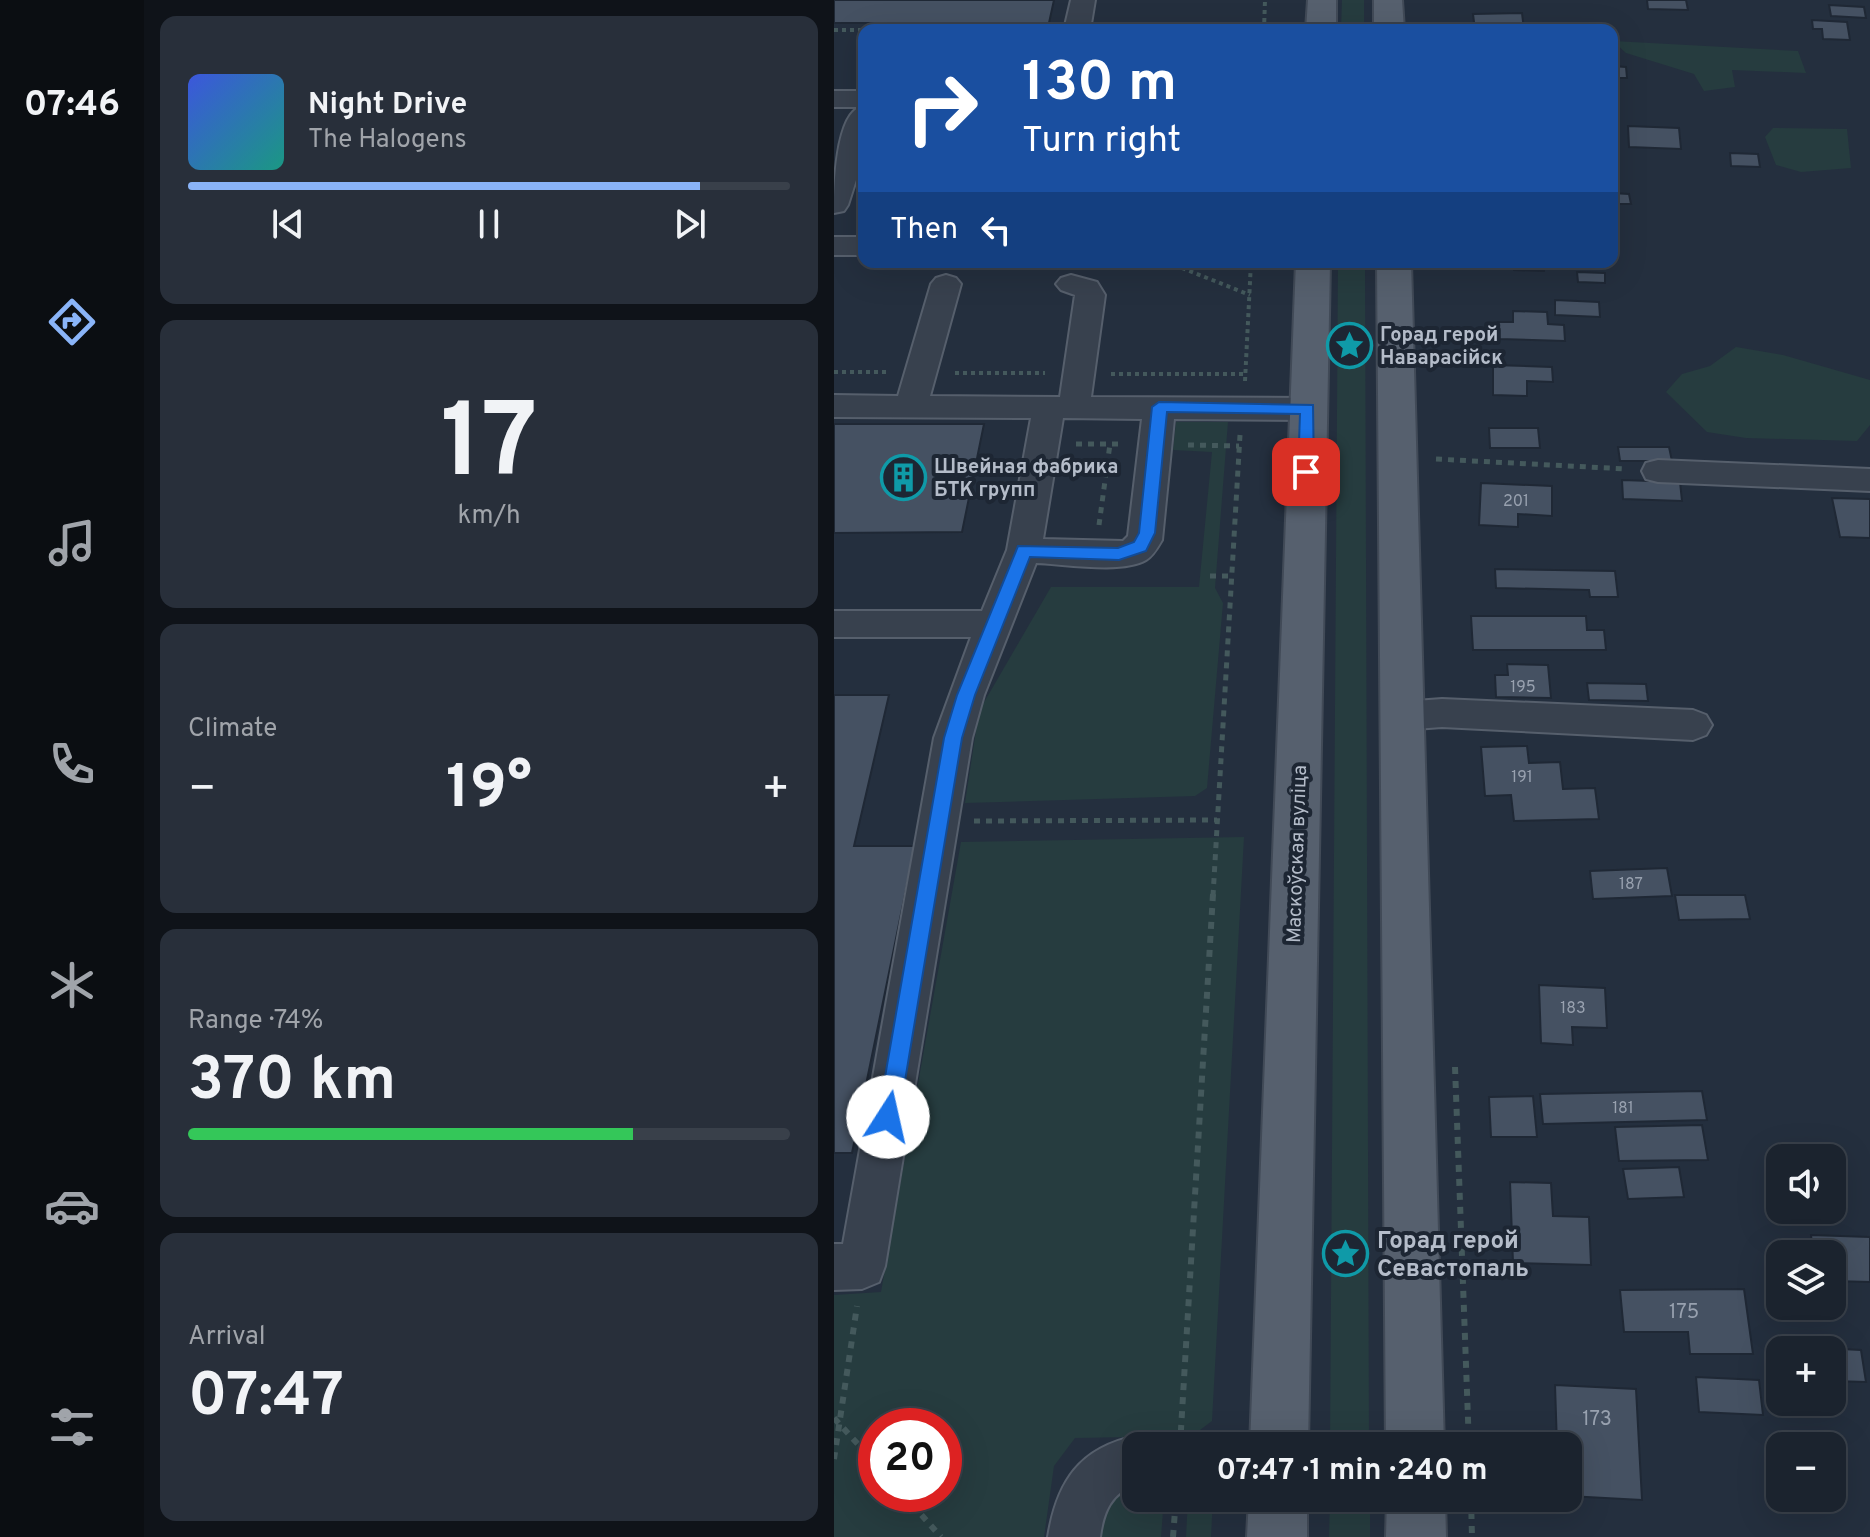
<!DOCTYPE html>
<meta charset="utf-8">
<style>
:root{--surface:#1b232e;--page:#282f3a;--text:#f1f3f6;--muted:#a0a4aa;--line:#39404a;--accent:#8ab4f8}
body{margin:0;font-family:Overpass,sans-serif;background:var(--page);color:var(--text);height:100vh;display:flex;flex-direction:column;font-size:30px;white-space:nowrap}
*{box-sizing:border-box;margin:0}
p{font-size:26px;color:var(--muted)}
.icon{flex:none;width:44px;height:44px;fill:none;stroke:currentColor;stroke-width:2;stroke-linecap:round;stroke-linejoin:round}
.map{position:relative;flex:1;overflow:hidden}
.side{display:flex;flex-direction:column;gap:16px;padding:16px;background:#0f1319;width:690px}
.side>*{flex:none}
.guide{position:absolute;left:24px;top:24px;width:760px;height:244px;border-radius:16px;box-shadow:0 8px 32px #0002,0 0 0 2px var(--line);background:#1a4fa0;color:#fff;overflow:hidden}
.controls{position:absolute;left:932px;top:1144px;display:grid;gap:16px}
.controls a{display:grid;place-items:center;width:80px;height:80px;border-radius:16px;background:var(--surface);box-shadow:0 8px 32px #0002,0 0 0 2px var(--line);font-size:40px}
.speed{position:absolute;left:24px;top:1408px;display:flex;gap:16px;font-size:40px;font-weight:700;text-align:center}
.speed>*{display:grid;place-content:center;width:104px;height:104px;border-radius:50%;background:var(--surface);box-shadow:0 8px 32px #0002,0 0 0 2px var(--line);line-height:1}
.speed .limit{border:12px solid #d22;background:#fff;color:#111}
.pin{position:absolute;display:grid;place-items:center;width:68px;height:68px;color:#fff;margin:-34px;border-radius:16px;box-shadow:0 4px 12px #0006}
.me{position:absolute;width:88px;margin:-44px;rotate:10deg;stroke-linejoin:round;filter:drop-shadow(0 0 6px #0008)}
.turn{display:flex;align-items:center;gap:28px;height:168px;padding:0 32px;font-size:36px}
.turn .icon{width:104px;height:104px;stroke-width:2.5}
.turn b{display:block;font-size:56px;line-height:68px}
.then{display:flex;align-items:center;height:76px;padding:0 32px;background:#0003;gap:16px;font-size:30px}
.big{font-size:60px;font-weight:700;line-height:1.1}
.side .widget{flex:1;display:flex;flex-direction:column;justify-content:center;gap:12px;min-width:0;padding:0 28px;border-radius:16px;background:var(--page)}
.side .dial{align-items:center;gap:0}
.dial b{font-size:104px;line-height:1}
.song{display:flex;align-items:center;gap:24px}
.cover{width:96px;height:96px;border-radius:12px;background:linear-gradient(135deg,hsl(230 70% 55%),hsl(170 70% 35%))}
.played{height:8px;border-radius:4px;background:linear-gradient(90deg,var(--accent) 85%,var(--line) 85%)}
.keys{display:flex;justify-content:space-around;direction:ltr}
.heat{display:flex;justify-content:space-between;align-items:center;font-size:44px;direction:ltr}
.charge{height:12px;border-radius:6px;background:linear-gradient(90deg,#34c759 74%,var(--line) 0)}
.trip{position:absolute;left:288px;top:1432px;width:460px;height:80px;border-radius:16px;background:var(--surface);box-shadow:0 8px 32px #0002,0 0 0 2px var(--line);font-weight:700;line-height:80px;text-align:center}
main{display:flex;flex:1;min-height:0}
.tabs{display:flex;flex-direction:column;width:144px;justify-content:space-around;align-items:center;background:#0b0e12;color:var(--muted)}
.tabs .icon{width:56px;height:56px}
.tabs .current{color:var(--accent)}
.tabs b{font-size:36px;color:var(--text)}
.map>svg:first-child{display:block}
</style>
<main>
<nav class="tabs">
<b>07:46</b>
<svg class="icon current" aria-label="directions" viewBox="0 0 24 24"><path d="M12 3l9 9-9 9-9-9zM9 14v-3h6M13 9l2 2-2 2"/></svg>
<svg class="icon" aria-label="music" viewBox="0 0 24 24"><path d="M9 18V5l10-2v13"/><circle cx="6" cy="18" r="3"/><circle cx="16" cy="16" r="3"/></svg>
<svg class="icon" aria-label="phone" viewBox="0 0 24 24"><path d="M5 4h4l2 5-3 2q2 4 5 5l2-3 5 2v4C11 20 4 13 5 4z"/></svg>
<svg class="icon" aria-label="climate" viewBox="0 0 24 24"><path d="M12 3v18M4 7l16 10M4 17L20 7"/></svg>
<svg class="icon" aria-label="car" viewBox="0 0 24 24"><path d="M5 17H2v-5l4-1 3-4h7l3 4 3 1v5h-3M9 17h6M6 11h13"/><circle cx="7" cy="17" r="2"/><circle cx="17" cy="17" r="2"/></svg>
<svg class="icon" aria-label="filters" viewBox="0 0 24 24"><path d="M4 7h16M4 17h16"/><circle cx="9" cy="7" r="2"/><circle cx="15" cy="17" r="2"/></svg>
</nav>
<section class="side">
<div class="widget">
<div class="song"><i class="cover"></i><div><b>Night Drive</b><p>The Halogens</p></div></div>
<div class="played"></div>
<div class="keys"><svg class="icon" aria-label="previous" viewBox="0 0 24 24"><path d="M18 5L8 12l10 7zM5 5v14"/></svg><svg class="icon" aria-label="pause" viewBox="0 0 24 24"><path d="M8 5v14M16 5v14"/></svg><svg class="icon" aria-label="next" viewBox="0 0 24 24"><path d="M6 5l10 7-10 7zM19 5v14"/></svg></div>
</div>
<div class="widget dial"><b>17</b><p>km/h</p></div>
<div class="widget"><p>Climate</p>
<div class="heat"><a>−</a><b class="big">19°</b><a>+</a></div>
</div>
<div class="widget"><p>Range · 74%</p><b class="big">370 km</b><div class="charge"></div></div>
<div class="widget"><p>Arrival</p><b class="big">07:47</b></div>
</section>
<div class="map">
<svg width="1036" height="1537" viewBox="0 0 1036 1537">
<rect width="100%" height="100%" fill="#242f3e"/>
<path fill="#263c3f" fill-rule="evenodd" d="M508 0H530V30H507Z
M779 41 964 51 972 73 898 70 901 87 870 91 860 74 792 53Z
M939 128 1013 129 1017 168 967 172 942 165 931 137Z
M504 262H531L535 1446H496Z
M902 347 949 355 1036 380V425L1023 441 912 438 873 432 832 392 848 374 876 366Z
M342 422H394L381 588 389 603 373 788 361 796 131 803 145 711 217 587H365L378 452 339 450Z
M410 837 378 1421 358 1436 241 1438 220 1466 210 1537H0V1295L47 1292 127 842ZM42 1426H110V1494H42Z
M302 1487V1498H330L327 1537H262L264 1515 286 1488Z
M354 1498H379L377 1537H352Z
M496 1498H536V1537H495Z"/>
<path fill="#455162" stroke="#1f2835" stroke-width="2" d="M0 0H220L215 23H0Z
M813 0H852L854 10 814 9Z
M995 5 1030 7 1032 18 997 16Z
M688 13 690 30H641L639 14Z
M978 20 1013 22 1016 40 989 39 988 29H979Z
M778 66 792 67 793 78H778Z
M794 126 845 128 847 149 795 147Z
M896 153 924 154 926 167 897 166Z
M778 193 795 194 797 204H778Z
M661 262H710V271L680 270V263Z
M743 272 771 273V283L744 282Z
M721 300 765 302 766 317 721 315Z
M679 311 713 312 714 324 730 325 731 341 664 339V322H679Z
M659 365 718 367 719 382 693 381V396L659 395Z
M0 424H150L128 532 0 533Z
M655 428H704L706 448H656Z
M784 447H835L838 461H786Z
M788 480 846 482 848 501 789 499Z
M647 483 718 486V516L684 514V527L645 525Z
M998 498 1036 499V538L1006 537Z
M661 569 781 571 784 597H756L755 590 662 588Z
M637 616H752L753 630H770L772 650H639Z
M673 664 714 665 717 698 662 697 661 675H674Z
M753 683 812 684 814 701 755 700Z
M0 695H55L20 846H81L18 1153H0Z
M693 746 695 763 726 762 729 789 761 788 765 819 680 821 677 795 651 796 647 747Z
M833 868 838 896 759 899 756 871Z
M841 895H911L916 919 845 920Z
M705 985 771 988 773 1028 738 1027 739 1045 707 1043Z
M868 1091 873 1120 709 1124 706 1094Z
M699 1096 703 1137H657L655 1097Z
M868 1125 874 1160 785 1161 781 1127Z
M845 1167 850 1197 794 1199 789 1169Z
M676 1182 717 1183 719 1216 755 1217 757 1265 679 1263Z
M977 1235 1036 1237V1282L998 1281V1254H979Z
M910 1289 919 1354H856L854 1332H790L786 1290Z
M967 1347 1027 1350 1032 1382 998 1381V1350H967Z
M862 1377 925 1380 929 1415 865 1412Z
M721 1385 802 1389 808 1500 734 1496V1446H723Z"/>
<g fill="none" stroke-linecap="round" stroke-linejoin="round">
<defs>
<path id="minor" d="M237 0H261L256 30H230Z
M0 91H30V155L14 205 10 211 0 213C0 191 1 114 27 107H0Z
M0 237H30V255H0Z
M112 275 122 278 127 284 96 396 226 397 241 295 227 290 222 284 227 278 237 275 263 282 271 295 257 397 474 398 485 402 490 409 485 416 474 420 340 419 328 540C324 547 319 556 312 560 288 574 230 564 202 563L150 695 138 738 51 1266 45 1282 28 1289 0 1290V1244H9L100 738 137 637H0V611H148L173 550 197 418 0 417V395L64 396 97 284 102 278ZM229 418 308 419 294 536 289 541 209 539Z
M824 460 1036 469V491L824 482 812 479 808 471 812 463Z
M608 699 859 710 872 715 878 725 872 735 859 740 608 727 568 730 555 726 549 716 555 706 568 702Z
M302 1436 321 1446H302V1486C277 1491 269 1514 266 1537H214C223 1482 245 1448 302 1436Z"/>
<path id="major" d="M474 0H502V30H472Z
M540 0H568L570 30H540Z
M462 262H496L474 1446H416Z
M543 262H577L610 1446H552Z
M415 1498H473V1537H413Z
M553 1498H611L612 1537H552Z"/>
</defs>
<use href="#minor" stroke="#565f6c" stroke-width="4"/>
<use href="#major" stroke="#414a57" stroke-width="4"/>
<path stroke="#44595c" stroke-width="4" stroke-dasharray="4 4" stroke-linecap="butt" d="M0 30H52
M115 30H183L185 23
M183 30H214
M430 30 431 0
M132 262H201
M310 262 321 266 333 262
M333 262 416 295
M0 372H55
M121 373H211
M277 374H411
M411 381 417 262"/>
<path stroke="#44595c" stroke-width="5" stroke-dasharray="6 6" stroke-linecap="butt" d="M242 444H288
M354 445 405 446
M602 459 793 469
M265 525 276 444
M376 576H399
M140 821 383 820
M379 896 406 435"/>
<path stroke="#44595c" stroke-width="6" stroke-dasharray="7 7" stroke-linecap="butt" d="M621 1067 635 1446
M0 1418 42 1464
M346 1446 379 894
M0 1459 23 1306
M69 1494 107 1537
M637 1498 638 1537
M339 1537 342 1498"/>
<use href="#minor" fill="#38414e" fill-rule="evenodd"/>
<use href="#major" fill="#56606e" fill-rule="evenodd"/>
</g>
<path fill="#1a73e8" stroke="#114b97" stroke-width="2" d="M325 402 479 405 480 472 472 477 464 472 466 414 333 412 321 533 312 551 285 560 196 557 141 695 128 738 65 1117 62 1124 54 1127 47 1124 44 1117 110 738 123 695 184 546 284 548 300 542 305 533 318 407Z"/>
<defs>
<symbol id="sight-ring" viewBox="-11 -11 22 22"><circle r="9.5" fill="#1d2633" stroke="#0f9aa8" stroke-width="1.5"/><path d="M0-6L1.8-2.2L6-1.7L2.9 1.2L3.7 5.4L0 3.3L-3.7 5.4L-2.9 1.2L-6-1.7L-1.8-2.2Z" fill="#0f9aa8"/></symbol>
<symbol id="building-ring" viewBox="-11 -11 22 22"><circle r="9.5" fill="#1d2633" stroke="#0f9aa8" stroke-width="1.5"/><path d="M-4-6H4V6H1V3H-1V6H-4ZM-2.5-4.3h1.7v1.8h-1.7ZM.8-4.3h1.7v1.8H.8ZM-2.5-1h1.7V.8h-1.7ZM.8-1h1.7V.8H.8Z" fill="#0f9aa8"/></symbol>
</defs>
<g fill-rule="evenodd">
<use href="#sight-ring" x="490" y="320" width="51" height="51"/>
<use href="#building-ring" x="44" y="452" width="51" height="51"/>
<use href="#sight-ring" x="486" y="1228" width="51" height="51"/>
</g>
<g text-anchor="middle" stroke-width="8" stroke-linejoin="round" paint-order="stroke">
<g font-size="16" fill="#98a1af">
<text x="682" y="506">201</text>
<text x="689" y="692">195</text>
<text x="688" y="782">191</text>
<text x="797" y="889">187</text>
<text x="739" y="1013">183</text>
<text x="789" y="1113">181</text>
</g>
<g font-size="20" font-weight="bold" fill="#b4bcc9" stroke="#1d2633" text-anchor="start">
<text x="546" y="341">Горад герой<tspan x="546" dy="23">Наварасійск</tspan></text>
<text x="100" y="473">Швейная фабрика<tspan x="100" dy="23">БТК групп</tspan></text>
</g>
<g font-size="20" fill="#b4bcc9" stroke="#1d2633">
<text transform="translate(462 854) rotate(-88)" y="7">Маскоўская вуліца</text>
</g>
<g font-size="20" fill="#98a1af">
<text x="850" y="1318">175</text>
<text x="763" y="1425">173</text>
</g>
<g font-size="24" font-weight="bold" fill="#b4bcc9" stroke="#1d2633" text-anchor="start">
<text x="543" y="1248">Горад герой<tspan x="543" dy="28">Севастопаль</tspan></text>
</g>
</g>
</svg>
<div class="controls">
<a><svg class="icon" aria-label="sound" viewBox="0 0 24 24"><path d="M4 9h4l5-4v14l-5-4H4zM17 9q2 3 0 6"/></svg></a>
<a><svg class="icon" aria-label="layers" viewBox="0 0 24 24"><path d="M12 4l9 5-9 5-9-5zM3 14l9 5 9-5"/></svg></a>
<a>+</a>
<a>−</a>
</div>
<div class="speed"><div class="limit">20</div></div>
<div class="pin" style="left:472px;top:472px;background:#d93025"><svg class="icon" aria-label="arrive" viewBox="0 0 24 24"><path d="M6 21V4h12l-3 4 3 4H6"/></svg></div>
<svg class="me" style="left:54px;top:1117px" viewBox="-20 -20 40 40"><circle r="19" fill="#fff"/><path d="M0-13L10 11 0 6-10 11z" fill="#1a73e8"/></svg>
<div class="trip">07:47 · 1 min · 240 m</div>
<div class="guide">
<div class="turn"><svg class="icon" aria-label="right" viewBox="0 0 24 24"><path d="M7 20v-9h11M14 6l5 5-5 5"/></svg><div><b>130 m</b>Turn right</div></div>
<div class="then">Then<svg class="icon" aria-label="left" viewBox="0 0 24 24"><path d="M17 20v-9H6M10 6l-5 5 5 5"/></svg></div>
</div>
</div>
</main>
